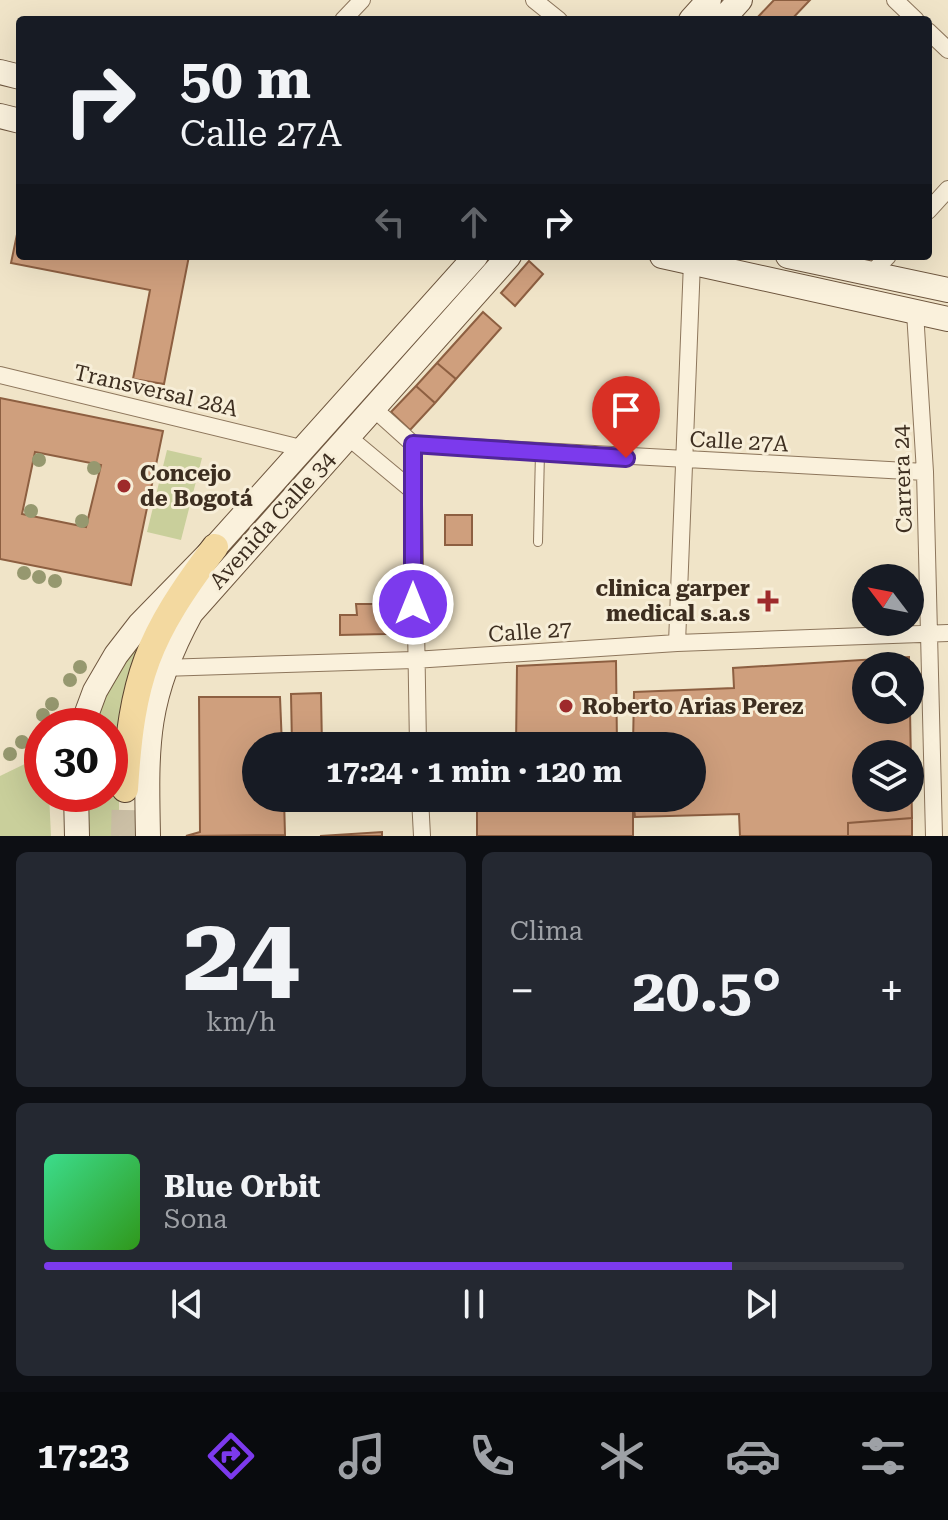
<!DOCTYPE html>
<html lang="es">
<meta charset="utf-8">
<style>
:root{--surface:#171b24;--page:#242831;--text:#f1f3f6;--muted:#9ea1a6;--line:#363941;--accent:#7c3aed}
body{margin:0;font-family:"Roboto Serif",serif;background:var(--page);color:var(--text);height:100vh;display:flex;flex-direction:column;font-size:30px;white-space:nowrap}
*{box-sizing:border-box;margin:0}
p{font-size:26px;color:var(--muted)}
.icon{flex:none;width:44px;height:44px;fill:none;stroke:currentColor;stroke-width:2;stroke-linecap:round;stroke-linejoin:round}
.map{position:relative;height:836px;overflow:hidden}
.details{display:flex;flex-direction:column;gap:16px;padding:16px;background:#0d0f14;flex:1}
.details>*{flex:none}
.hud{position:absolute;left:16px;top:16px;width:916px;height:244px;border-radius:8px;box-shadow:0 8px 32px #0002;background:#171b24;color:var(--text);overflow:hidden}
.needle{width:52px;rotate:302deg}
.tools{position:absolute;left:852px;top:564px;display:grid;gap:16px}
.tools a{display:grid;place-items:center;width:72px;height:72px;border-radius:50%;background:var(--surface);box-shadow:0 8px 32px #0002;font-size:40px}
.speed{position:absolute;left:24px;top:708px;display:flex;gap:16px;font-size:40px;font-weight:700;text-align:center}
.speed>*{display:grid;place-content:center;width:104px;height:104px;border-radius:50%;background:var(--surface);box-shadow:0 8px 32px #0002;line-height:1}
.speed .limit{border:12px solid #d22;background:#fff;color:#111}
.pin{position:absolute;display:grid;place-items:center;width:68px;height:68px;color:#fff;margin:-82px -34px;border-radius:50% 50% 50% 0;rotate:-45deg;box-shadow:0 0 8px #0007}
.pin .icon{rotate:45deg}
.me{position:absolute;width:88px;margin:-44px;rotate:0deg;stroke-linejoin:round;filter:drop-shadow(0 0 6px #0008)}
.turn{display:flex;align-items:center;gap:28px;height:168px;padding:0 32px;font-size:36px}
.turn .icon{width:104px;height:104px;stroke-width:2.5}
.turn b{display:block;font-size:56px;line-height:68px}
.lanes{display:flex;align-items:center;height:76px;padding:0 32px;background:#0003;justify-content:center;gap:40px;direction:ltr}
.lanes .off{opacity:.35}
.big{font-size:60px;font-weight:700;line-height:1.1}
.details .card{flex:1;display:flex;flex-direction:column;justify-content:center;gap:12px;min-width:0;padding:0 28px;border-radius:12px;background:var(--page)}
.details .dial{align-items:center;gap:0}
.dial b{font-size:104px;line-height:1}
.song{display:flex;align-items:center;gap:24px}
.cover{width:96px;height:96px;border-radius:12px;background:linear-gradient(135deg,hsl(150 70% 55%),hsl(110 70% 35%))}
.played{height:8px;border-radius:4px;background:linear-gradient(90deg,var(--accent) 80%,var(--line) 80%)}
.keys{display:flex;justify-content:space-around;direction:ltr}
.heat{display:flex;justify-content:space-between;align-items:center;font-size:44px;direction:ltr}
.details .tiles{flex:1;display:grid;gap:16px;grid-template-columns:1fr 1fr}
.card:last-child{grid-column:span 2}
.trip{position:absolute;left:242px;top:732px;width:464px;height:80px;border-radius:40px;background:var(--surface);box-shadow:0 8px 32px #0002;font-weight:700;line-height:80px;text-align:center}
.tab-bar{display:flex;height:128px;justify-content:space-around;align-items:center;background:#090b0e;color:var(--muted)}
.tab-bar .icon{width:56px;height:56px}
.tab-bar .active{color:var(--accent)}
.tab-bar b{font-size:36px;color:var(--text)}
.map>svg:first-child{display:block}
</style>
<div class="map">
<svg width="948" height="836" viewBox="0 0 948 836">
<rect width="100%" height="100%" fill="#f0e4c8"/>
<path fill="#c9cf9b" d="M167 450 202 458 181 540 147 532Z
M156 619 119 785V836H86L83 794H110V726H88L103 693Z
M42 750V794H49L51 836H0V776L35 759Z"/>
<path fill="#cf9f7d" stroke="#8d5f41" stroke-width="2" fill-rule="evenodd" d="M774 0H810L791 20H755Z
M20 220V256H189L164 384 133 379 150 290 11 263Z
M529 261 543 274 515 306 501 293Z
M483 312 501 328 456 379 437 363Z
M437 363 456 379 435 403 416 386Z
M416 386 435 403 410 430 391 412Z
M0 398 163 431 131 585 0 559ZM35 452 101 465 86 527 22 514Z
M445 515H472V545H445Z
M356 604H385L386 634 340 635V615H357Z
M909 657V666H866V710H910L912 818 848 823V836H740L739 814 635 817 633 798H692V746H633L634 692 734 688 733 668ZM866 754H910V798H866Z
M616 661 617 746H516L517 666Z
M321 693 322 746H292L291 694Z
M199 697H280L282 746H256V798H284L285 835 186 836 200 832Z
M633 803V836H477V805Z
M912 818V836H848V823Z
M382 832V836H320Z"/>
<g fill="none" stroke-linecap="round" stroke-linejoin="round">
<path stroke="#ccc0a6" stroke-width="26" stroke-dasharray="26 13" stroke-linecap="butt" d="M124 836 125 789"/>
<defs>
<path id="lane" d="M538 542 540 452"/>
<path id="street" d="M534 0 559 20
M895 0 916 20
M343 20 362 0
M928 31 948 50
M928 211 948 189
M871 274 888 256
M915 312 925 472 934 836
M0 375 301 448
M373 408 413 444 925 472
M347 436 413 491
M413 444 418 746
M677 643 692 262
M162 668 414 660 677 643 948 633
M420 798 422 836"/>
<path id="secondary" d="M691 20 709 0
M722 20 740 0
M0 72 20 77
M0 116 20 121
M662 256 948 319
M788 256 948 290
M82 726 95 691 116 655 140 624 215 547 476 256
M76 794 77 836
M148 836C146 743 145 697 191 613L509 256"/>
<path id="primary" d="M125 789C132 677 147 637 215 547"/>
</defs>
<use href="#lane" stroke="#8d765c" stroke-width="10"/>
<use href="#street" stroke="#8d765c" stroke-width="18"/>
<use href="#secondary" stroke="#6f573f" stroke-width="26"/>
<use href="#primary" stroke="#5b4430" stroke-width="28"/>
<use href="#lane" stroke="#faf1dc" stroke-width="8"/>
<use href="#street" stroke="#faf1dc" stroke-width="16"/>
<use href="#secondary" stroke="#faf1dc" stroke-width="24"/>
<use href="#primary" stroke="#f3d9a0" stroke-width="26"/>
</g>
<g fill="#96986f">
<circle cx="39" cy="460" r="7"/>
<circle cx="94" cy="468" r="7"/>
<circle cx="31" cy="511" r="7"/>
<circle cx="82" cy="521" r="7"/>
<circle cx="24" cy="573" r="7"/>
<circle cx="39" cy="577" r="7"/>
<circle cx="55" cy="581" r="7"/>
<circle cx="80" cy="667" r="7"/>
<circle cx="70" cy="680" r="7"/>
<circle cx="52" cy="704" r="7"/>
<circle cx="43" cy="715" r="7"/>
<circle cx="22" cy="742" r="7"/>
<circle cx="10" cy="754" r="7"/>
</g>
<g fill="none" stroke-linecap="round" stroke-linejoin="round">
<defs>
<path id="route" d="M413 604V444L626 458"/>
</defs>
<use href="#route" stroke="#51269a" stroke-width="20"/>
<use href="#route" stroke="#7c3aed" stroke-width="14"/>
</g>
<g fill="#9e2a2b" stroke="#f7eed8" stroke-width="3">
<circle cx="124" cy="486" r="8"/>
<path d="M764 589h8v8h8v8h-8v8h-8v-8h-8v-8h8z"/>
<circle cx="566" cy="706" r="8"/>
</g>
<g text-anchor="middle" stroke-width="6" stroke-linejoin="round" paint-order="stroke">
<g font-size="22" fill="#3d2e20" stroke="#f7eed8">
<text transform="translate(156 390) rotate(13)" y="8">Transversal 28A</text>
<text transform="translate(739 441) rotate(3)" y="8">Calle 27A</text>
<text transform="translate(902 479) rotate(-92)" y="8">Carrera 24</text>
<text transform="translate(272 520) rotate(-48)" y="8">Avenida Calle 34</text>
<text transform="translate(530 631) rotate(-4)" y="8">Calle 27</text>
</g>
<g font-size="22" font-weight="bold" fill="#3d2e20" stroke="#f7eed8" text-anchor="start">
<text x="140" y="481">Concejo<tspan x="140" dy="25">de Bogotá</tspan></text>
<text x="750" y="596" text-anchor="end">clinica garper<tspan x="750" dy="25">medical s.a.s</tspan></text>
<text x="582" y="714">Roberto Arias Perez</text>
</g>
</g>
</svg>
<div class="tools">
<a><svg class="needle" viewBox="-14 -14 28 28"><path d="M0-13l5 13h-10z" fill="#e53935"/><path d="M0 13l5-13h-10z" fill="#9ea1a6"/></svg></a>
<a><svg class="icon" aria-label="search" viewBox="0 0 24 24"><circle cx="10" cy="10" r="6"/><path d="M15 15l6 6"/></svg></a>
<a><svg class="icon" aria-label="layers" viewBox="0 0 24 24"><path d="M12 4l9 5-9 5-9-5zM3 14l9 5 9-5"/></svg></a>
</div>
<div class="speed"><div class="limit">30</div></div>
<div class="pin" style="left:626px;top:458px;background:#d93025"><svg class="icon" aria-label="arrive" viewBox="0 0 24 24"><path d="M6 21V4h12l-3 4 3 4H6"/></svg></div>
<svg class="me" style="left:413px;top:604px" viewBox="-20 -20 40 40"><circle r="17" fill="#7c3aed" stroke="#fff" stroke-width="3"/><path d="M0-11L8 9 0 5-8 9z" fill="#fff"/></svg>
<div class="trip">17:24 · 1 min · 120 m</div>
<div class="hud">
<div class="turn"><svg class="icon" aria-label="right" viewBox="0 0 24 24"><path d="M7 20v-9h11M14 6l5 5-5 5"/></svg><div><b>50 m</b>Calle 27A</div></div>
<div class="lanes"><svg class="icon off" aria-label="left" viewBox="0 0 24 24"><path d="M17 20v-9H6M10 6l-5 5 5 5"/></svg><svg class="icon off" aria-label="ahead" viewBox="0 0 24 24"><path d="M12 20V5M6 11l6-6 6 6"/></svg><svg class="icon" aria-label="right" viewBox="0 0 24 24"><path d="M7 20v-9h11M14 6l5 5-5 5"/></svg></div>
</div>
</div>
<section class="details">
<div class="tiles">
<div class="card dial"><b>24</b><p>km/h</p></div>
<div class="card"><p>Clima</p>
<div class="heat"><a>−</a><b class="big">20.5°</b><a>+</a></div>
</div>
<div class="card">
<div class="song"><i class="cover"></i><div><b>Blue Orbit</b><p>Sona</p></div></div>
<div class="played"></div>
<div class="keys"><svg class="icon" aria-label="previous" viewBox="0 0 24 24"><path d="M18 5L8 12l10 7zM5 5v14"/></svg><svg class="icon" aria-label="pause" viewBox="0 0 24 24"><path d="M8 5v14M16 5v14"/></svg><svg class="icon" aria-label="next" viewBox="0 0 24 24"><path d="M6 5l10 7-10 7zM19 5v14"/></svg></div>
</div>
</div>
</section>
<nav class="tab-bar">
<b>17:23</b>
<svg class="icon active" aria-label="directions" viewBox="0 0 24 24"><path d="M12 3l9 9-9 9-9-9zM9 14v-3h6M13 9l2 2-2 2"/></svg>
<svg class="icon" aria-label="music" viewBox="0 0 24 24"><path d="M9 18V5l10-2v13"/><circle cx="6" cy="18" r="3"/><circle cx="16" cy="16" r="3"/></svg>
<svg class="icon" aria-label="phone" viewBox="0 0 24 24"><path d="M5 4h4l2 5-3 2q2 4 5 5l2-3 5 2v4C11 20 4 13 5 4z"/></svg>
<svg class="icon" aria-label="climate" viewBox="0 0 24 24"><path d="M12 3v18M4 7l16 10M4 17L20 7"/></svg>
<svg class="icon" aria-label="car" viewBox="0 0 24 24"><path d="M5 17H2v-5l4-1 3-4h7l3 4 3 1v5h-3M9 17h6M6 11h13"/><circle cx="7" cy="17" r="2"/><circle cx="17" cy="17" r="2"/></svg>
<svg class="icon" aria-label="filters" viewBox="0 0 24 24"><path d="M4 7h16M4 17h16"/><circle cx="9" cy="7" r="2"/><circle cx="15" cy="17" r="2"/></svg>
</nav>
